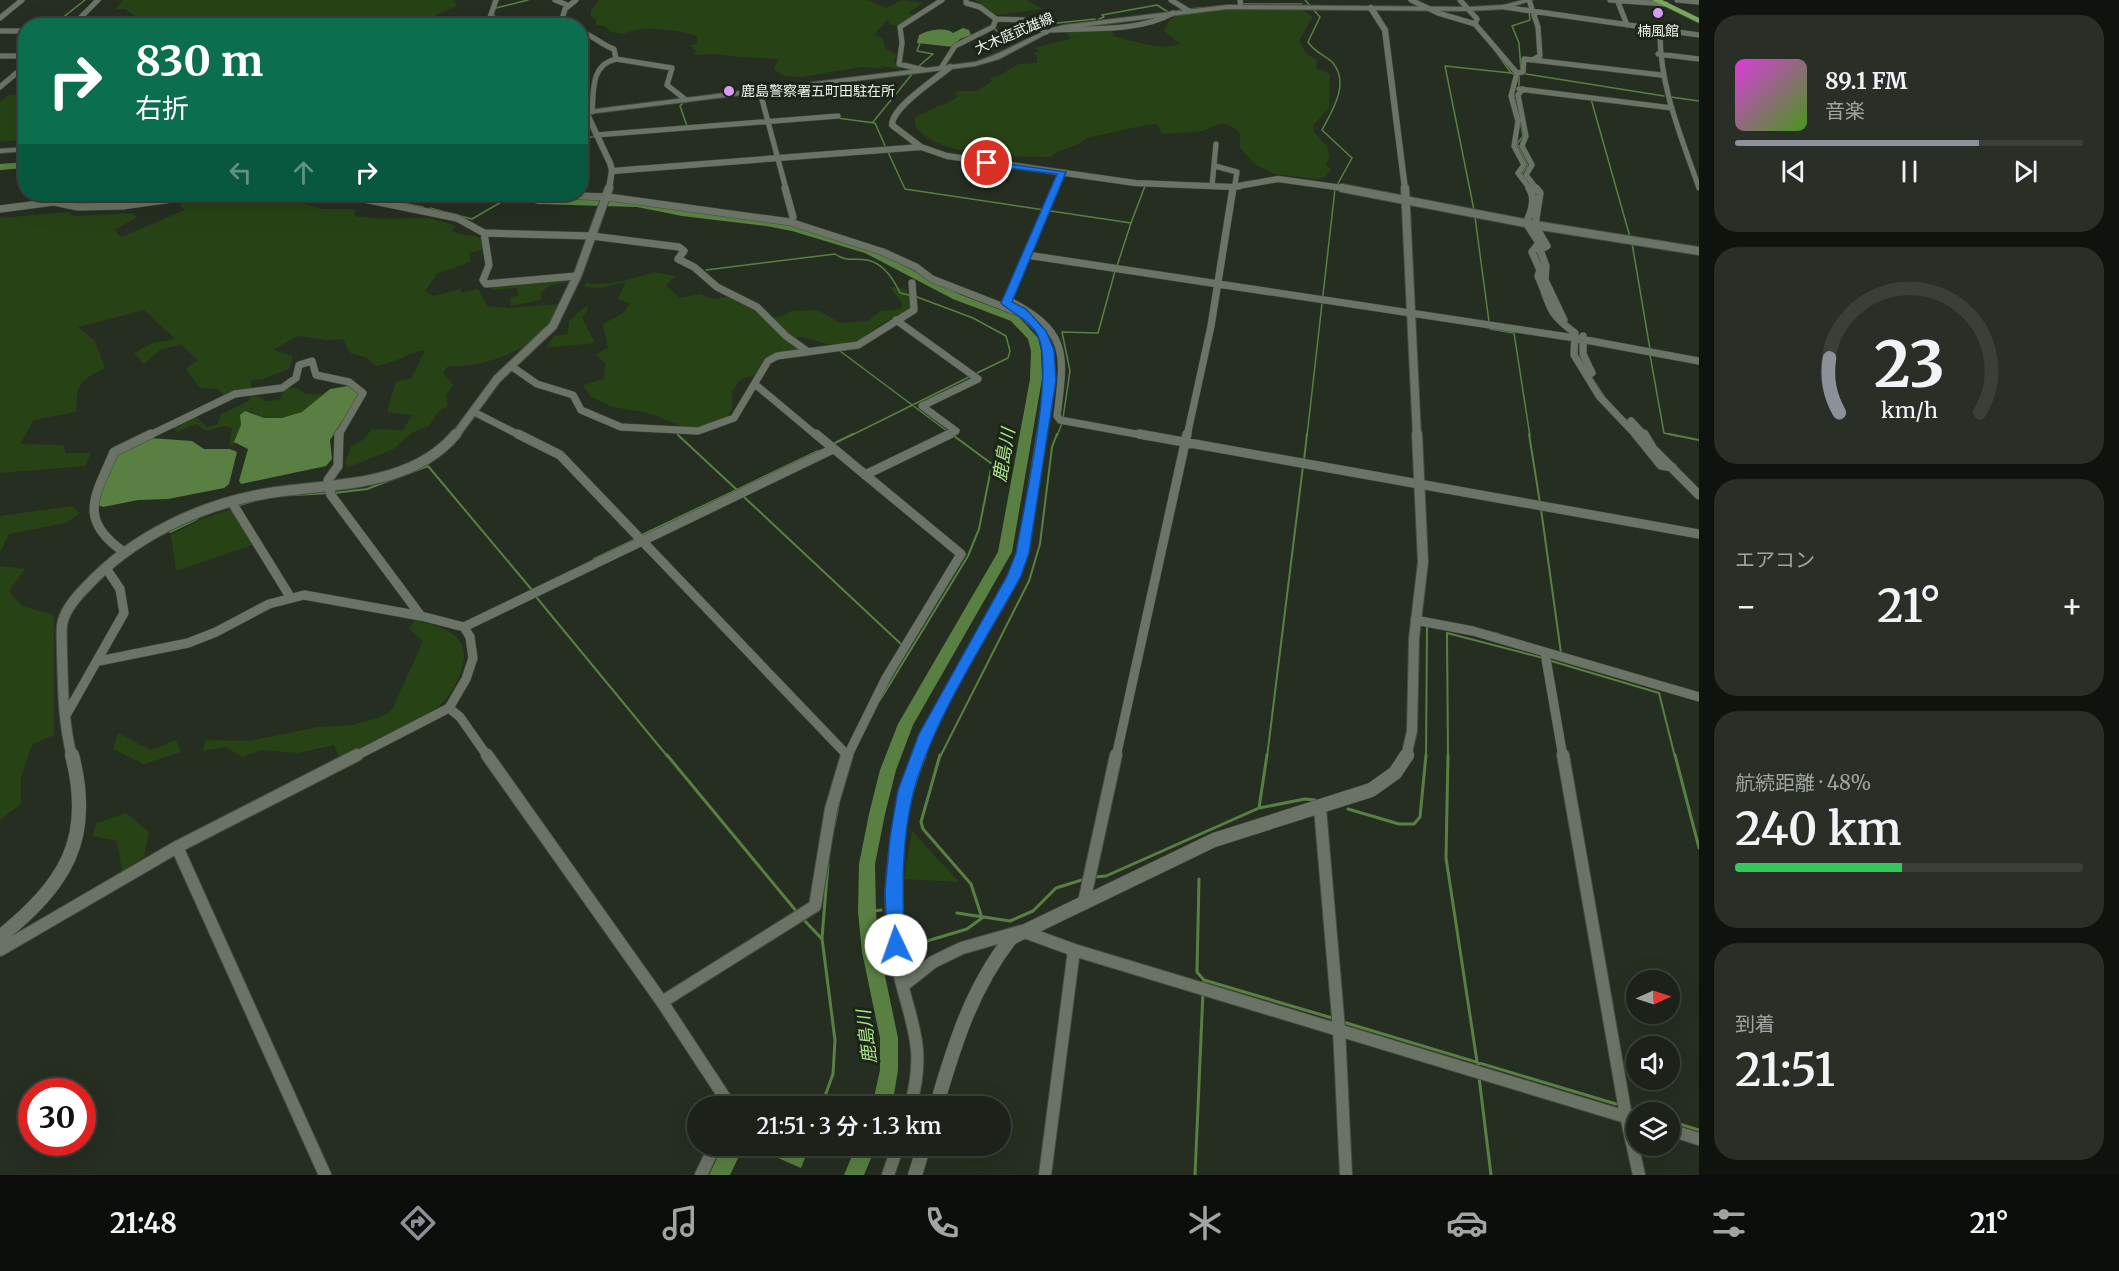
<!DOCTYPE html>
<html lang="ja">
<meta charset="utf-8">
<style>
:root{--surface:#1c221a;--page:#292f27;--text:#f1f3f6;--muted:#a0a4a2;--line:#3a3f39;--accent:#8c9099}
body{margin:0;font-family:Merriweather,"Noto Sans JP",serif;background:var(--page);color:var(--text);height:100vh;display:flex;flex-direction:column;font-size:22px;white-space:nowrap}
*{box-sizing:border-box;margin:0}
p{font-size:20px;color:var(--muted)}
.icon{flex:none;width:33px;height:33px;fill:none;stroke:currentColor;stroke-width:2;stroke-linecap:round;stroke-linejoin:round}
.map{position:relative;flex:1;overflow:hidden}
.details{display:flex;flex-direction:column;gap:15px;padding:15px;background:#0f130e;width:420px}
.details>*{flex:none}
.guide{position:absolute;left:18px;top:18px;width:570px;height:183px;border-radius:24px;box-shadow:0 6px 24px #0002,0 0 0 2px var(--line);background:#0b6e4f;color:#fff;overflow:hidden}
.needle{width:39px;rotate:87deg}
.controls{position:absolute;left:1626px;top:970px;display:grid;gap:12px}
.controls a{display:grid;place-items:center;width:54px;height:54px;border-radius:50%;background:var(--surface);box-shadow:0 6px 24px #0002,0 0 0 2px var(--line);font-size:30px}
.speed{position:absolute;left:18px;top:1078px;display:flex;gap:12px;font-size:30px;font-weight:700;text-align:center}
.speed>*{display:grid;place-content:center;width:78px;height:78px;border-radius:50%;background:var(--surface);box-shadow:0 6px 24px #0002,0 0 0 2px var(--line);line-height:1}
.speed .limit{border:9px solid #d22;background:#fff;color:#111}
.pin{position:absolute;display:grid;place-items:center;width:51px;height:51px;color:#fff;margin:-26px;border:3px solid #fff;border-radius:50%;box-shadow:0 2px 6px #0007}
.me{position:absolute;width:66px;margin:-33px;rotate:357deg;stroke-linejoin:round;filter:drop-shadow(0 0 4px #0008)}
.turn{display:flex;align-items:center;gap:21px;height:126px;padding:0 18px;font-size:27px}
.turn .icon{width:78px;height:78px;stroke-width:2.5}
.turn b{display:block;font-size:42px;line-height:51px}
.lanes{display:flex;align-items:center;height:57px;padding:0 18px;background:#0003;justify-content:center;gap:30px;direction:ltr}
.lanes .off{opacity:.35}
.big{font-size:45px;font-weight:600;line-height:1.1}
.details .tile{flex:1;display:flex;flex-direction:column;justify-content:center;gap:9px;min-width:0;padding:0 21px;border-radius:24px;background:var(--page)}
.details .dial{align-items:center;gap:0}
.dial svg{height:156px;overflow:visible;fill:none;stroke:var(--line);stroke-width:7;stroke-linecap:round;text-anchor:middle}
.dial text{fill:var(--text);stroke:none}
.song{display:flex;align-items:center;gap:18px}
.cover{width:72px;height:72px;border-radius:9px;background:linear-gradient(135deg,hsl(300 70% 55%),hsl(100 70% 35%))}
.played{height:6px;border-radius:3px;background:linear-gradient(90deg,var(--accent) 70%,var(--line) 70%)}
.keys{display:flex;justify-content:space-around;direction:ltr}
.heat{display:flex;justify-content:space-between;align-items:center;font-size:33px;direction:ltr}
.charge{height:9px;border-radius:4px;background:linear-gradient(90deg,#34c759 48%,var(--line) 0)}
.trip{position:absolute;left:687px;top:1096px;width:324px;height:60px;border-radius:30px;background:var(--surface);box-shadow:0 6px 24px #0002,0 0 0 2px var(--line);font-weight:600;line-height:60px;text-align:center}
.menu{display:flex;height:96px;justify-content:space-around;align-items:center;background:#0b0e0a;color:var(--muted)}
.menu .icon{width:42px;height:42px}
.menu .active{color:var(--accent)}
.menu b{font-size:27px;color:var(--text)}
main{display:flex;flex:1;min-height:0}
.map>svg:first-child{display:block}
</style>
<main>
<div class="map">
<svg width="1699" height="1175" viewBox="0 0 1699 1175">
<rect width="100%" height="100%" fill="#262e22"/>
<path fill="#274315" d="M123 0H453L457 6 436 15 432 23 415 25H94L97 23 137 18 125 9H116Z
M599 0H868L886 8 902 0 923 3 908 13 917 15 899 26 888 24 890 21 887 20 874 35 882 38 886 49 897 55 893 62 904 66 900 69 880 66 883 69 862 67 801 77 785 76 773 69 779 59C757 58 737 57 715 54 707 53 702 56 692 54L697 52 690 45 697 44V36C682 30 638 24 624 34L611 32 605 26 596 25V19L591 17V11Z
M975 0H1026L1043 9 997 15Z
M1229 8C1248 8 1300 2 1312 17L1299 41 1307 54 1317 60 1316 68 1330 74 1329 108 1313 125V131L1327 146 1330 158 1325 164 1331 169 1325 177 1317 179 1275 174 1256 165 1240 148V133C1219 114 1217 130 1196 132 1185 133 1173 133 1162 134L1157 124C1132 126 1112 134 1088 137 1077 149 1062 146 1051 157 1013 156 938 158 915 126V118C929 108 945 106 959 96L955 95 957 91H976L993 81 988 78 996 77 1019 64 1037 63V56L1033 54 1040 51 1034 48 1071 39 1067 33 1112 29 1113 36C1134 41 1160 51 1180 44L1164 31 1170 19 1180 14Z
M8 95H25V140L0 142V102Z
M226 194H246L245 199 294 201 323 209H355L354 216C378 220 400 218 424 218 434 218 446 223 456 226L451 231C462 236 472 234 483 239L481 250 470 253V262L437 274 425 291 434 296 461 289V293L478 289 487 306 510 308 559 304C555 312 552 323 546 329 524 353 479 368 448 366L443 373 453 385 446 395 448 406 439 411 429 426 411 433 394 449 349 467 345 463 351 446 363 440 372 429 403 430 412 415 387 412 396 381 411 379 425 350C407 353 394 364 375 366L366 357 350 353 343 339 327 340 298 336 273 350 293 356 289 369 263 379 251 380 252 390 225 397 218 389 200 388 186 369 198 360 181 345 161 349 144 364 134 353 153 343 175 339 144 310 78 327 95 341 105 368C80 380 77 383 76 412L34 420 20 444 63 445 66 453H91L85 466 0 473V218L69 212 73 216 132 213 137 217 115 230 121 237 185 210 179 204 189 198Z
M653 272 676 276 666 285 679 298 700 294 714 299 729 296 748 304 763 316 772 318 783 316 791 311 817 310 841 323 868 321 880 311 900 309 903 305 890 287 906 289 912 304 910 310C900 315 889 319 880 325 863 336 856 347 834 345 821 344 811 337 797 337L798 349 776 354 763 362 755 375 741 379 732 391V410L726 418 698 428H686L649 413 612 407 590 396 583 385 604 379 605 364 596 354 608 348 603 324 622 314 630 304 618 299 626 282 601 288 585 287V283C607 286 633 280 653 272Z
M569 278 568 282 551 285 541 292V300L511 306 510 298 519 295 516 288 493 290 489 287Z
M586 306 588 310 582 317 595 343 546 348 554 336 568 334 569 321Z
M285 388H298L305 394H322C314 412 281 423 262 417 258 416 254 413 250 411L240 415 241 425 235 444 229 447 232 428 224 426 207 431 196 424 177 432 172 427 196 417 207 427 218 424 220 415 249 401 252 394 267 401 280 400Z
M72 506 80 513 66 523 9 534 0 552V516Z
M232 509 252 545 176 571 171 535 202 519Z
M0 566 25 569 9 591 22 606 54 615V735L32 745 21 777V804L0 820Z
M416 620C439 627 470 633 463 663 461 676 452 694 442 703 420 724 369 743 340 758L334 745 298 753 262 750 242 757 226 747 202 751 206 740 249 741 318 727 353 725 380 717 392 710 423 641 408 628Z
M118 733 151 750 176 740 181 752 144 764 113 749Z
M126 813 149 832 144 857 122 871 117 841 92 836 97 823Z
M912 831 959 882 904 879Z"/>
<path fill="#598042" d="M963 28 969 30 971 35 960 39 953 47 917 43 919 35C929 29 947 27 953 33Z
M348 386 358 393 357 398 330 440 332 459 326 466 241 484 239 481 248 449 234 442 241 425 240 415 245 411 264 418H282L302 412 330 389Z
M150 438 192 441 204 449H230L237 452 229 484 224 488 168 499 138 500 103 507 98 505V495L116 456Z
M723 1146H790L807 1153 801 1168 753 1147 741 1152 730 1175H709Z"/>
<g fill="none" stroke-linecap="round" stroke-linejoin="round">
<path stroke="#598042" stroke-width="1.5" d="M1305 0 1320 17 1308 42C1316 54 1326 55 1333 63 1350 84 1332 111 1322 130L1352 158 1335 189 1307 436
M1244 4H1302
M496 8 528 0
M1188 9 1235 5
M1099 19 1104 17 1102 15 1157 5 1168 12 1182 10
M490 23 495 17 493 13
M1039 25 1095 19
M52 26 85 0
M994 28 1003 37 1038 29
M1494 49 1511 73 1519 76V90L1514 97 1519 114
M919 66 933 54 917 51 920 43
M1521 71 1519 43 1512 26 1530 20 1529 12
M1526 74 1664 96
M1671 97 1699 101
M1591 99 1630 237
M683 103 680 106 687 126
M837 118 875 123 886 148
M1520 120 1523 136 1517 144 1528 166 1522 173 1523 176
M873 122 913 73
M580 138 593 137
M888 152 905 189 1131 223 1117 266
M368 196 391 200
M508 198 511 197
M398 202 423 207
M430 208 472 219 503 201
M1474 210 1445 66 1511 73
M1475 217 1490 329 1514 333 1530 436
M1131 223 1145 186
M1632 243 1650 349
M706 270 835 254C846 262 855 258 867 260 883 263 894 280 900 293L909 295
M917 297 973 318 1006 336 1010 351 1008 358 977 373
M840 351 947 431
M1650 355 1664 433 1677 436
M1590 375 1605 398
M1063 418 1070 371 1062 332 1098 333 1115 271
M850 436 971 376
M1057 436 1062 423"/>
<path stroke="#598042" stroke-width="2" d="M1529 434 1540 503
M1669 434 1699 440
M678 435 736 489
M833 444 853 434
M1304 460 1307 434
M334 493 367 489 428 466 532 590
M295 495 328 493
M744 497 901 644
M239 505 254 501
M1541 509 1561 653
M170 532 197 519
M642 535 818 451
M594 559 634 540
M537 598 668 757
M1428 619 1499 634
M1548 660 1659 693 1675 757
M880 700 968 556 979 529 992 464 954 436
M940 757 1029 581 1040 544 1052 447 1057 434
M1267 757 1303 466
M1426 757 1427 625
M1448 757 1447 633 1543 658"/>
<path stroke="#598042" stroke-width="3" d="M667 755 797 912
M940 755 921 822 923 829 971 884 982 918
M1448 755 1446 858 1478 1068
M1675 755 1699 848
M1259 808 1305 799 1315 800
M1348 809 1399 824H1414L1420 817 1426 755
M834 826 838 805
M1094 877 1106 876 1259 808 1267 755
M1199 879 1197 972 1203 979
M867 912 881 910
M957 913 1010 921 1033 911 1056 888 1085 879
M803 919 821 938
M907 947 967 929 982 918
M871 952 886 951
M1204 984V980L1332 1018
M1343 1022 1616 1104
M1479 1077 1491 1175
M821 1107 833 1074 835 1040 822 938 828 864
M1633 1110 1644 1113
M1670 1121 1699 1130
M803 1155 806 1146
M1195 1175 1203 992"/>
<path fill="#598042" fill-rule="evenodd" d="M26 162V168L0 170V164Z
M495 194H512L538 198 637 201 682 210 794 225 871 249 961 295 1019 317 1038 338 1041 351 1042 379 1012 552 913 725 896 770 885 814 875 864 876 912 880 952 898 1038V1070L892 1107H872L880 1070V1038L862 952 858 912 859 864 869 814 880 770 898 724 998 552 1030 379 1031 351 1028 339 1011 321 953 299 865 253 792 231 766 226 682 216 637 207 538 204Z
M856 1146H876L864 1175H844Z"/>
<defs>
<path id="minor-far3" d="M555 0 567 5
M966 0V3L980 7 996 19 1027 20 1046 32
M1171 0 1189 11
M1240 0 1241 6
M1411 0 1438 13 1475 24
M1460 0 1477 19 1475 24 1517 73
M1529 0 1538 27 1540 56 1534 59
M1610 0 1666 4
M1677 0 1699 2
M1618 2 1627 25
M1504 7 1699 35
M0 18 22 0
M62 26 78 20 98 0
M487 26 496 0
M560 26 565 9 576 0
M1660 29C1659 86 1681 136 1699 188
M1053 30C1090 28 1140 32 1173 13
M0 31H26
M580 32C594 35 601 45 614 49L616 59
M1658 54 1699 59
M0 56H26
M941 68 955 46 993 27 996 19
M924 70 899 64 902 43 900 27 942 0
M0 87 26 65
M1519 89 1672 108
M1523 89 1518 95 1526 136 1522 146 1532 165 1526 175 1537 189
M760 92 786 189
M592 112C594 91 590 65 616 59L672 68 667 85 686 100
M596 135 838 116
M1215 166 1237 172 1235 184 1239 187
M1212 186 1216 144
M1055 189 1062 172
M1233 189V187
M1530 189 1518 173 1524 165 1514 146 1518 121 1511 96 1517 73 1523 72 1524 59 1661 75"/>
<path id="minor-far2" d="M785 188 793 217
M1529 188C1536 198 1531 213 1526 223L1539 243 1532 252 1540 270 1538 276C1552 307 1545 311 1575 333L1574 355 1599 396 1637 436
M1536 188 1540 193 1535 225 1547 246 1540 250 1546 266 1545 280 1564 320
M340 194 457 218 484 233 592 236 679 247 684 251 678 259 694 267 717 287 757 307 786 336 807 351
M522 194 608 197 790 222 883 252 916 267 932 279 1022 314 1042 333 1049 350 1050 380 1041 436
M0 209 54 202 78 207 122 206 207 194
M484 233 489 265 483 280 486 284 576 276
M1027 255 1575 338 1699 361
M1008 300C1069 332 1065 352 1057 416L1060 420 1147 436
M1008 300 1055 188
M896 320 978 379 922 406 956 431 947 436
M1583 336V354L1592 373
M511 366 537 384 573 395 581 410 621 427 698 431 734 418 768 361 777 356 858 345 914 310 912 283
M756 385 817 436
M474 412 521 436
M1631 421 1645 436
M148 436 235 394 282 388 296 378 299 365 312 361 316 375 349 382 363 393 338 436
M1187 436 1211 326 1233 188"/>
<path id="minor-far1" d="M339 434 338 466 328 480 331 495 421 616
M518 434 560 455 847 755
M816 434 961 554 886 678 847 757
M1139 434 1699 534
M1636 434 1661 465 1672 467
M1644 434 1653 449 1699 495
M865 475 950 434
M231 501 289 595
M124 552C76 519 96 495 114 452L151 434
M1415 620 1473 631 1699 697
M464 627 833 449
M1545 653 1563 757
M99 661 188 643 216 632 269 604 304 595 421 616 464 627 470 637 473 658 466 679 449 708 354 757
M449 708 460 717 488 757
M65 717 124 613 120 589 106 568
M919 757 950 689 1014 576 1022 553 1041 434
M1116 757 1187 434"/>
<path id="minor" d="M487 755 662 1002 731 1107
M1563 755 1626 1116 1639 1175
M1320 808 1339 1029 1346 1175
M177 847 325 1175
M1084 902 1116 755
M0 950 177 847 357 755
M904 985 933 962 962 948 1022 931 1074 950 1636 1120
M662 1002 815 906 831 809 847 755
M910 1107C928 1044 909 1022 897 963 884 899 895 815 920 755
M1670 1130 1699 1139
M701 1175 715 1146
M888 1175 898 1146
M1045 1175 1074 950"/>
<path id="tertiary-far3" d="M1371 8 1385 30 1405 189
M950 67C936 79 892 107 892 125L921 147 947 156 1135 183 1233 187 1278 179 1350 189
M586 112 610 163 612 170 609 189
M612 171 921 147"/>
<path id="tertiary-far2" d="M1342 188 1535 225 1699 251
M1405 188 1417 436
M455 436 497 379 553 326 578 274 609 188"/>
<path id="tertiary-far1" d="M72 757C63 722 63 688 62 653 62 644 61 634 62 625 64 611 76 597 86 587 133 536 202 504 269 493 332 483 411 488 456 434
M1406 757 1412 731 1414 638 1423 562 1417 434"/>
<path id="tertiary" d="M0 937C65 884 94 840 72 755
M936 1107C954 1046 971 989 1011 938L1214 840 1371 790 1395 773 1407 755
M915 1175 924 1146"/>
<path id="secondary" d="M1523 0H1533L1504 9 1468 11 1227 9 1064 29 1048 33 999 59 975 66 580 115V111L975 62C1006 53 1032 33 1064 25L1227 5 1468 7 1504 5Z
M26 147V151L0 153V149Z"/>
<path id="trunk" d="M1652 0H1662L1699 18V23Z"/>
</defs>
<use href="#minor-far3" stroke="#454c41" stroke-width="6"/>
<use href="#minor-far2" stroke="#454c41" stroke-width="8"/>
<use href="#minor-far1" stroke="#454c41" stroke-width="10"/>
<use href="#minor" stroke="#454c41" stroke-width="14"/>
<use href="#tertiary-far3" stroke="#454c41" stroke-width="7"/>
<use href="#tertiary-far2" stroke="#454c41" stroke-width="10"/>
<use href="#tertiary-far1" stroke="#454c41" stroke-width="12"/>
<use href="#tertiary" stroke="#454c41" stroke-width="15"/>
<use href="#secondary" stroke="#454c41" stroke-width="2"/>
<use href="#trunk" stroke="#454c41" stroke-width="1"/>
<use href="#minor-far3" stroke="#6a7365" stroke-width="5"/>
<use href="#minor-far2" stroke="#6a7365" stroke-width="7"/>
<use href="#minor-far1" stroke="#6a7365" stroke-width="9"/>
<use href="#minor" stroke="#6a7365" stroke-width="12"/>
<use href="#tertiary-far3" stroke="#6a7365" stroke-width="6"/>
<use href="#tertiary-far2" stroke="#6a7365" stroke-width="8"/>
<use href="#tertiary-far1" stroke="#6a7365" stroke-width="10"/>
<use href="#tertiary" stroke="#6a7365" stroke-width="14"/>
<use href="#secondary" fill="#6a7365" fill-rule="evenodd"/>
<use href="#trunk" fill="#78a75d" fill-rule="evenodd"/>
</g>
<path fill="#1a73e8" stroke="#114b97" stroke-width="1.5" d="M987 161 1066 172 1012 302 1026 309 1046 331 1054 350 1056 380 1029 553 1021 576C985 642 934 718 914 790 901 840 902 893 905 945L903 951 896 953 890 951 887 945 885 891 890 837 898 790 919 734 1007 576 1016 553C1023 510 1055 370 1038 336 1030 320 1013 314 1001 303L1057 174 984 165 983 163Z"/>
<g fill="#da9af6" stroke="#1c2518" stroke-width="2">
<circle cx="1658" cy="13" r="6"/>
<circle cx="729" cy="91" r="6"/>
</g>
<g text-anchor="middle" stroke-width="6" stroke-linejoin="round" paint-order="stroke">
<g font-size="14" fill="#eff5ed" stroke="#1c2518">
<text x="1658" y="36">楠風館</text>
<text x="741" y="96" text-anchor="start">鹿島警察署五町田駐在所</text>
</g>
<g font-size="14" fill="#eff5ed" stroke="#1c2518">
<text transform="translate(1014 33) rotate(-23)" y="5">大木庭武雄線</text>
</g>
<g font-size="18" font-style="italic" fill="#ace48c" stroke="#1c2518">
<text transform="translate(1004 455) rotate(-80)" y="6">鹿島川</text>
<text transform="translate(867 1037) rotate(-97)" y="6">鹿島川</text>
</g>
</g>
</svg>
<div class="controls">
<a><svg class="needle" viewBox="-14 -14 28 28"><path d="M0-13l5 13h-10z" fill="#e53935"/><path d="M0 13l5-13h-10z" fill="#a0a4a2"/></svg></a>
<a><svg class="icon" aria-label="sound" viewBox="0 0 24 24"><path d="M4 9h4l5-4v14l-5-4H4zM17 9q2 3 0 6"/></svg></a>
<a><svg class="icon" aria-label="layers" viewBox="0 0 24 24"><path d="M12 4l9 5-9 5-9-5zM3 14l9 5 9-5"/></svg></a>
</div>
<div class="speed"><div class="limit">30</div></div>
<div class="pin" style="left:987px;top:163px;background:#d93025"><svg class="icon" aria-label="arrive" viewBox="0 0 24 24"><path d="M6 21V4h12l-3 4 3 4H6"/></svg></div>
<svg class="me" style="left:896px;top:945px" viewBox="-20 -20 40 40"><circle r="19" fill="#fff"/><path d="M0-13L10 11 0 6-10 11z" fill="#1a73e8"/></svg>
<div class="trip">21:51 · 3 分 · 1.3 km</div>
<div class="guide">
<div class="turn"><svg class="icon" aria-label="right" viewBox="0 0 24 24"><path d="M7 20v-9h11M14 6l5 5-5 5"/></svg><div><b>830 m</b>右折</div></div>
<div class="lanes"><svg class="icon off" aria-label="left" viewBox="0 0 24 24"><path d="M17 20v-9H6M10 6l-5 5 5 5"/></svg><svg class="icon off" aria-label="ahead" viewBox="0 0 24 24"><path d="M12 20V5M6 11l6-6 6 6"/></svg><svg class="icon" aria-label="right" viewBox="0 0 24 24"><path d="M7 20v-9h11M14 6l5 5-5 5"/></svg></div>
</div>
</div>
<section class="details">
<div class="tile">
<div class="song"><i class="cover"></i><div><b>89.1 FM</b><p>音楽</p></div></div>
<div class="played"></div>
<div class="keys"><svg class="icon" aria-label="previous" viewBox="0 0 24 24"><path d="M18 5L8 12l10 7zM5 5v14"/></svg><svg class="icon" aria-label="pause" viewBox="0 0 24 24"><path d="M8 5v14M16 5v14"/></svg><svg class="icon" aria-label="next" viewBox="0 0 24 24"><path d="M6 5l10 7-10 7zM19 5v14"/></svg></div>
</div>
<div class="tile dial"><svg viewBox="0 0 100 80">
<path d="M14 69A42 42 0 1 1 86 69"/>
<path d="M14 69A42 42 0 0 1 9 41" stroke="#8c9099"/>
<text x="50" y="56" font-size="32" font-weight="700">23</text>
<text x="50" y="72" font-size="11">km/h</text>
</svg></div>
<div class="tile"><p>エアコン</p>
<div class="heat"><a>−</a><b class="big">21°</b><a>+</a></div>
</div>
<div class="tile"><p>航続距離 · 48%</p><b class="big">240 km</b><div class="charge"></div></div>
<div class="tile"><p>到着</p><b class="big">21:51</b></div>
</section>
</main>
<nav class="menu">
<b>21:48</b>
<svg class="icon active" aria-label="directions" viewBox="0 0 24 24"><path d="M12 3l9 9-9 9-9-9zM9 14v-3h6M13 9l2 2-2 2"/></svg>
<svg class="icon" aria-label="music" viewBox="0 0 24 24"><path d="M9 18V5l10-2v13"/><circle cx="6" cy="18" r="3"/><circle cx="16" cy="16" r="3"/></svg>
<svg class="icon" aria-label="phone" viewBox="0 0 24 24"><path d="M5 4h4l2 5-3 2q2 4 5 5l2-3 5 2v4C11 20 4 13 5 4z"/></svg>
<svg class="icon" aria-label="climate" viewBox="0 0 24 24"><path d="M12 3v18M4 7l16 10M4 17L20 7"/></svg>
<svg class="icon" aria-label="car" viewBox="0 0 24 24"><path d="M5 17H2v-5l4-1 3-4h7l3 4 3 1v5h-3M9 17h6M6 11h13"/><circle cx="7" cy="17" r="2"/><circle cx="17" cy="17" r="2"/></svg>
<svg class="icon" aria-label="filters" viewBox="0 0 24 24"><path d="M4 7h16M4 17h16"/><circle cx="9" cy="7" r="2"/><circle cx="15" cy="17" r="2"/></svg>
<b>21°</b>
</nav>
